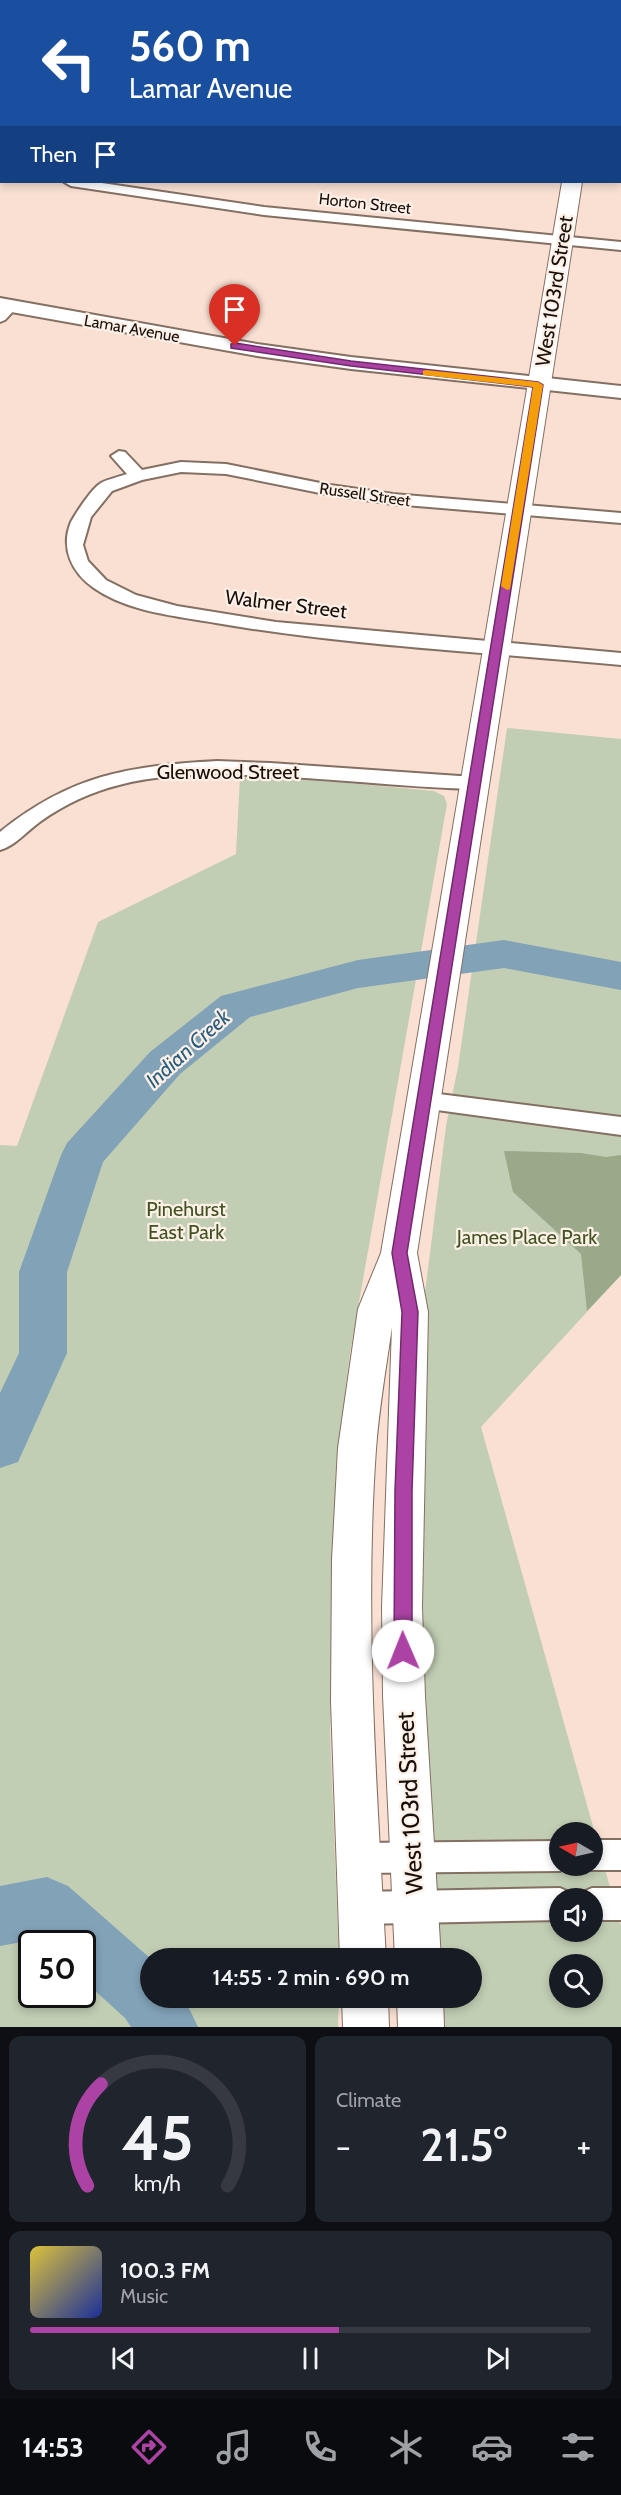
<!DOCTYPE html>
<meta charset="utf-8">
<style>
:root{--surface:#171b24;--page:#20242c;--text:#f1f3f6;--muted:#9ea1a6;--line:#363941;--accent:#ac42a4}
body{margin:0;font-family:Cabin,sans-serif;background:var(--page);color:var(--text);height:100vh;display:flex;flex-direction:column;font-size:22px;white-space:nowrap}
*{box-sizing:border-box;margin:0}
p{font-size:20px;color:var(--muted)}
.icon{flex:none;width:33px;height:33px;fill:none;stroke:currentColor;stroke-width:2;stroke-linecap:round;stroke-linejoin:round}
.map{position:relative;height:2027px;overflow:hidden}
.panel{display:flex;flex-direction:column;gap:9px;padding:9px;background:#0d0f14;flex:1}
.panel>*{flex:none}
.top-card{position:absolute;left:0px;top:0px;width:621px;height:183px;box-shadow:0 3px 9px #0003;background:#1a4fa0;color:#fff;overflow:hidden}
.needle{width:39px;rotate:279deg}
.tools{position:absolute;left:549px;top:1822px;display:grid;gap:12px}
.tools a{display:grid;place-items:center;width:54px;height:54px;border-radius:50%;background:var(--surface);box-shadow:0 3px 9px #0003;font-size:30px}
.speed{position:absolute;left:18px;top:1930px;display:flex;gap:12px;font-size:30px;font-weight:700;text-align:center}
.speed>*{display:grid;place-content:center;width:78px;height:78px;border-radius:50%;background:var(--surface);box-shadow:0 3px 9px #0003;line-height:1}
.speed .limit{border:3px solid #111;border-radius:9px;background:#fff;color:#111}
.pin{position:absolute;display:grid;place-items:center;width:51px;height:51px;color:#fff;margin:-62px -26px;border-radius:50% 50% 50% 0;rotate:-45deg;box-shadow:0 0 6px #0007}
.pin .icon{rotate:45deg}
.me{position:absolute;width:66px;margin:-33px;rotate:359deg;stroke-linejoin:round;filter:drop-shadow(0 0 4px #0008)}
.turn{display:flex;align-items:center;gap:21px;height:126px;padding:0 30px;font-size:27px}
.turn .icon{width:78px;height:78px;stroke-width:2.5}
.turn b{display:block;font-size:42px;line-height:51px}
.then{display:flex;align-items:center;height:57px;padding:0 30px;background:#0003;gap:12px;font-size:22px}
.big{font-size:45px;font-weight:600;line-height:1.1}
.panel .tile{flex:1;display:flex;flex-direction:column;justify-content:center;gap:9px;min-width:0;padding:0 21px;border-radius:12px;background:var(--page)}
.panel .dial{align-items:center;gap:0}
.dial svg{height:156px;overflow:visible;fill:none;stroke:var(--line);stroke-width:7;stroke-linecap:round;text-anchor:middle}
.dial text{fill:var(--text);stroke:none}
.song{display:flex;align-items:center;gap:18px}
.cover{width:72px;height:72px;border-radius:9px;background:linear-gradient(135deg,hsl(50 70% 55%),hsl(230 70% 35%))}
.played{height:6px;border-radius:3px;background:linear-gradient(90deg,var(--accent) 55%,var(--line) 55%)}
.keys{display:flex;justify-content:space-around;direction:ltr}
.heat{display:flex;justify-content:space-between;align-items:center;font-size:33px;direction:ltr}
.panel .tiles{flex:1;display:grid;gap:9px;grid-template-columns:1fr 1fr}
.tile:last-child{grid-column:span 2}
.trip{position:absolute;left:140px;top:1948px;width:342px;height:60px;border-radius:30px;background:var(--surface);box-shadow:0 3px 9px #0003;font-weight:600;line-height:60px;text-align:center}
.menu{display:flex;height:96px;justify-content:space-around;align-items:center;background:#090b0e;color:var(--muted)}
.menu .icon{width:42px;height:42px}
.menu .on{color:var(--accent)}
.menu b{font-size:27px;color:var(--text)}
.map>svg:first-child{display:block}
</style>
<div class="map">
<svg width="621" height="2027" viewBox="0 0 621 2027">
<rect width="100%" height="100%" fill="#f9e0d3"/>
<path fill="#c1ceb3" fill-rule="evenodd" d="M507 728 621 739V1275L481 1427 621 1926V2027H438L436 1998H471V1959H434V1831L428 1822 423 1807 419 1417 424 1301 446 1126 458 1067ZM560 1833H592V1866H560ZM560 1899H592V1932H560ZM560 1965H592V1998H560Z
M240 777 293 778 434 791 444 796 447 804 350 1353 336 1465 330 1731 339 1959H150V1998H339L338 2027H0V1145L17 1146 98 922 236 854ZM32 1944H82V1995H32Z"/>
<path fill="#9aa989" d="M504 1151 581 1153 606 1157 621 1155V1275L587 1311 581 1254 513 1192Z"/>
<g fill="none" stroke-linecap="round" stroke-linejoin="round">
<path fill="#82a2b8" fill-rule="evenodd" d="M504 940 621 962V990L504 968 358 988 250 1017 180 1074 103 1162 67 1272V1353L18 1462 0 1468V1393L19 1353V1272L61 1155 67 1143 150 1052 221 996 358 960Z
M47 1877 68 1886 151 1959 150 1998H184L198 2027H131L125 2018 82 1979V1944H44L38 1939 0 1946V1886Z"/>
<defs>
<path id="minor" d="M31 0H43L30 2Z
M202 0H214L201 2Z
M620 58H621V66H620Z
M2 83V94L0 95V84Z
M620 143H621V151H620Z
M0 165H2V174H0Z
M64 182H95L264 207 621 242V250L264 215 71 186Z
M10 301 18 306 5 320 0 322V308Z
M119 451 125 452 142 470 181 462 226 464 330 485 393 494 621 513V523L393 504 330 495 226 474 181 472 142 480 112 491 91 517 83 545 88 561 106 580 136 595 177 606 276 622 621 653V665C486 652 349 646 216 623 176 616 128 612 94 588 72 573 60 548 71 522 76 513 92 488 101 483 108 479 119 477 127 474L111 456Z
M217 761 270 763 474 777 481 779 484 783 481 787 474 789C398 787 322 777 246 775 204 774 160 774 119 785 91 792 65 804 41 821 28 830 15 846 0 850V832C71 775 128 766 217 761Z
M423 1092 621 1117V1135L415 1107 411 1101 415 1095Z
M592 1840H621V1870H592L581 1866H592Z
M560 1841V1866H571L560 1871 358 1873 347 1869 342 1858 347 1847 358 1843Z
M560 1888 571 1893 574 1899H560V1920L360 1924 349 1919 344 1908 349 1897 360 1892Z
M592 1888H621V1920H592V1899H578L581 1893Z"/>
<path id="tertiary" d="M0 298 257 344 351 357 621 386V398L351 369 257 356 0 310Z"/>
<path id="secondary" d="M593 0H609V2H593Z
M562 182H582L417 1253 428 1312 422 1607 425 1696 441 1959H395L383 1696 382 1607 392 1327C386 1368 379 1409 376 1449 364 1619 377 1790 386 1959H340L331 1702 332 1560 338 1448 358 1309 381 1253Z
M342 1998H388L389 2027H343Z
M397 1998H443L444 2027H398Z"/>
</defs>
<use href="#minor" stroke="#846f63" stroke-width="4"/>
<use href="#tertiary" stroke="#846f63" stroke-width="4"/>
<use href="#secondary" stroke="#846f63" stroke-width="2"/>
<use href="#minor" fill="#fff" fill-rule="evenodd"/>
<use href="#tertiary" fill="#fff" fill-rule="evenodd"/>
<use href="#secondary" fill="#fff" fill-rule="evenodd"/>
</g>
<path fill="#ac42a4" stroke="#702b6b" stroke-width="1.5" d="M235 343 351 361 538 382 543 385 407 1253 418 1312 412 1491V1651L409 1657 403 1659 396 1657 394 1651 395 1491 402 1312 392 1253 533 387 351 366 231 348V344Z"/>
<path fill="#f59e0b" d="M426 370 538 382 543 385 510 589 507 590 501 586 533 387 423 375V371Z"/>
<g text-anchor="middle" stroke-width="4.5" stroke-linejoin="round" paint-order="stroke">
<g font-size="16" fill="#170f0b" stroke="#fef0e7">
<text transform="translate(365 203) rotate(6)" y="6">Horton Street</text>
<text transform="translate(132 328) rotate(10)" y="6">Lamar Avenue</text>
<text transform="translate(365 494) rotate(8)" y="6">Russell Street</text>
</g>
<g font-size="20" fill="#170f0b" stroke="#fef0e7">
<text transform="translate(554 291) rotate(-81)" y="7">West 103rd Street</text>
<text transform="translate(286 604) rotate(7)" y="7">Walmer Street</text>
<text x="228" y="779">Glenwood Street</text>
</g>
<g font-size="20" fill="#3f5321" stroke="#fef0e7">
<text x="186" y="1216">Pinehurst<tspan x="186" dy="23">East Park</tspan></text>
<text x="527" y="1244">James Place Park</text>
</g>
<g font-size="21" font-style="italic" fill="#265d7e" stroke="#fef0e7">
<text transform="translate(188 1049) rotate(-42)" y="7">Indian Creek</text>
</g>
<g font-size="24" fill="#170f0b" stroke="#fef0e7">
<text transform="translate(410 1803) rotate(-93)" y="8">West 103rd Street</text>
</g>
</g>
</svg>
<div class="tools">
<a><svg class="needle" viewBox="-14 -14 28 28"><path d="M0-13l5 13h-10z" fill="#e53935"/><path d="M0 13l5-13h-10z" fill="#9ea1a6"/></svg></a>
<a><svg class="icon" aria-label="sound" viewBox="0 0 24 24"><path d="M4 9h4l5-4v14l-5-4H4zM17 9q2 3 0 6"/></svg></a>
<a><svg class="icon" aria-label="search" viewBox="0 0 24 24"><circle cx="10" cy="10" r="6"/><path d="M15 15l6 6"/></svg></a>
</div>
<div class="speed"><div class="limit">50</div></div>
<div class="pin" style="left:235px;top:346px;background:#d93025"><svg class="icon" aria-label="arrive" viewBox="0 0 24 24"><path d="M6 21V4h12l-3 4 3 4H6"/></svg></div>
<svg class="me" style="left:403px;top:1651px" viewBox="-20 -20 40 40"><circle r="19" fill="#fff"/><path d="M0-13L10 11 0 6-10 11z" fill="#ac42a4"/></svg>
<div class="trip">14:55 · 2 min · 690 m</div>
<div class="top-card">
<div class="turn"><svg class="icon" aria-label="left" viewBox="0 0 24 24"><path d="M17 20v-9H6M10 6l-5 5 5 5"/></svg><div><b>560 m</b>Lamar Avenue</div></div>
<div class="then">Then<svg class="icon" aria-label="arrive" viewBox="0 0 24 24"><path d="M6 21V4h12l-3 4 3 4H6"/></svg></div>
</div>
</div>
<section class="panel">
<div class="tiles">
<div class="tile dial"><svg viewBox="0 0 100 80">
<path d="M14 69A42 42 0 1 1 86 69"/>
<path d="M14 69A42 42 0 0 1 21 17" stroke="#ac42a4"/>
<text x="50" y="56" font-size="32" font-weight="700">45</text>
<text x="50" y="72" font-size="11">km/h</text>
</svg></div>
<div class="tile"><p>Climate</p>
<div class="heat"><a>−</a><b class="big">21.5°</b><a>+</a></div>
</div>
<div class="tile">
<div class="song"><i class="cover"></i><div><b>100.3 FM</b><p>Music</p></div></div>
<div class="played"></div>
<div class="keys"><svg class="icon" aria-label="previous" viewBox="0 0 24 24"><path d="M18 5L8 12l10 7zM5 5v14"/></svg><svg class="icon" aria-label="pause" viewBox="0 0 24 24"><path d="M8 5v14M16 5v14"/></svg><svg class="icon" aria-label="next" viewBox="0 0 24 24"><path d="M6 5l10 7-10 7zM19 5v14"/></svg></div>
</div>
</div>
</section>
<nav class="menu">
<b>14:53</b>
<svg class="icon on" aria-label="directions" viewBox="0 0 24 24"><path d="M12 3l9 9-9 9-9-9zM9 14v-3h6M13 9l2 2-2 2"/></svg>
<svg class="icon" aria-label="music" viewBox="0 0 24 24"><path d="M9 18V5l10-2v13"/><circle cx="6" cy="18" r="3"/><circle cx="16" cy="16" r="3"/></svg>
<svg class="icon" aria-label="phone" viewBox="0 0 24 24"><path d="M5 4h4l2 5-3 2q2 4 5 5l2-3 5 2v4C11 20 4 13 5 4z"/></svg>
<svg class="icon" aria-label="climate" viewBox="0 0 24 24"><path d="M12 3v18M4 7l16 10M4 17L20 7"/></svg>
<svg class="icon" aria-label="car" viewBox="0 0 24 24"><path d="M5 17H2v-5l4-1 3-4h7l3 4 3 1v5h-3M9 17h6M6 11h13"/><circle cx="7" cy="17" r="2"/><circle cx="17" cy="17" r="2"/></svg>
<svg class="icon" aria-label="filters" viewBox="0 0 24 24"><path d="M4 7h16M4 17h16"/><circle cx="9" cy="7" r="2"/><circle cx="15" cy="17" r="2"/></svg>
</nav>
